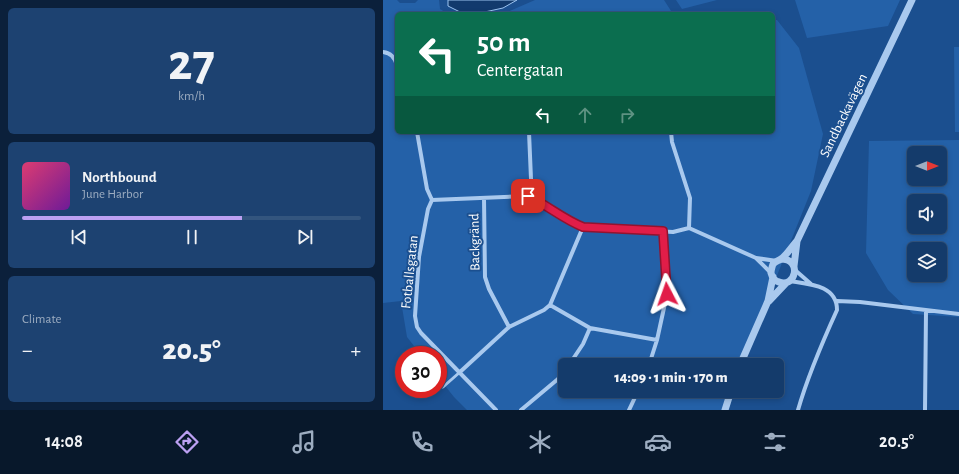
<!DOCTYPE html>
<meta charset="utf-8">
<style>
:root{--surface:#143b6b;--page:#1d4271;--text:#f1f3f6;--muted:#9dadc1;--line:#33557e;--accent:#bca0f2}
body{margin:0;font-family:"Alegreya Sans",sans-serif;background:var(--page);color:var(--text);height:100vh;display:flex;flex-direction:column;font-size:15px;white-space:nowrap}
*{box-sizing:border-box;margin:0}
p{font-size:13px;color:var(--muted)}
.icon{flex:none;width:22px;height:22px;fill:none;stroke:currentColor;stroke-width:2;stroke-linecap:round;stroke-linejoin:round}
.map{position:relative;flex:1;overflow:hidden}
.sheet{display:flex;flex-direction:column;gap:8px;padding:8px;background:#0b203b;width:383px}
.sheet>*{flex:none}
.hud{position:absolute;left:12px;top:12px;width:380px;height:122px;border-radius:6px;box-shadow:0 2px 6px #0003,0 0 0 1px var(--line);background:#0b6e4f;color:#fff;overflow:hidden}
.needle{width:26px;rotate:90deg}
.tools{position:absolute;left:524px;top:146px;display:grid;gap:8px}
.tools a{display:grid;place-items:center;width:40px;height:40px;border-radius:6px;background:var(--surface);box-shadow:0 2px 6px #0003,0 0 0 1px var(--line);font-size:20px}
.speed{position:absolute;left:12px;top:346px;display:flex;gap:8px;font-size:20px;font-weight:700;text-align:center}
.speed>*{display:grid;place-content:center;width:52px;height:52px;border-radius:50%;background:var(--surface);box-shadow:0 2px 6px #0003,0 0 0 1px var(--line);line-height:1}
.speed .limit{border:6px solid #d22;background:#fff;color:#111}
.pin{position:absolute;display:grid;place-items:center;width:34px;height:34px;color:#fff;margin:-17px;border-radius:8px;box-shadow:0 2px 6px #0006}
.me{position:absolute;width:44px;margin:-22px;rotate:356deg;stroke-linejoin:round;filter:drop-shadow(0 0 3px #0008)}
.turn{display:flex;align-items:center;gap:14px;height:84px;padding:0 16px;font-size:18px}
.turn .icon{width:52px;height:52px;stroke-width:2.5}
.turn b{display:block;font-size:28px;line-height:34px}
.lanes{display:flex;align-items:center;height:38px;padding:0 16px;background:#0003;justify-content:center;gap:20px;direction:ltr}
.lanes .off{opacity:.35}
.big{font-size:30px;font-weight:800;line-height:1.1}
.sheet .card{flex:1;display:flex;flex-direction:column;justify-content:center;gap:6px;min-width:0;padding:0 14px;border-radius:6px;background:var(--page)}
.sheet .dial{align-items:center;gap:0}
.dial b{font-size:52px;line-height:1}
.song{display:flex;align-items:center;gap:12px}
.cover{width:48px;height:48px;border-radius:6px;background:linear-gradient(135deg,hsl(340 70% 55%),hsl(280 70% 35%))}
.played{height:4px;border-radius:2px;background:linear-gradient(90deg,var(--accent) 65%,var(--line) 65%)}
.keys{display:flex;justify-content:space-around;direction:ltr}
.heat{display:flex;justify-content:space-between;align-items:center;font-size:22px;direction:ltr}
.trip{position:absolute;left:175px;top:358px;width:226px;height:40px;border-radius:6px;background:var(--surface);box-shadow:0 2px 6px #0003,0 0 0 1px var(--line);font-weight:800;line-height:40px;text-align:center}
.menu{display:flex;height:64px;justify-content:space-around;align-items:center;background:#08182b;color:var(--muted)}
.menu .icon{width:28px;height:28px}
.menu .on{color:var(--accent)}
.menu b{font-size:18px;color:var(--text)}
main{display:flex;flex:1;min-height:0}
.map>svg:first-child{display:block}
</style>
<main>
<section class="sheet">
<div class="card dial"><b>27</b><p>km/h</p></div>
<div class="card">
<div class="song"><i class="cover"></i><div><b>Northbound</b><p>June Harbor</p></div></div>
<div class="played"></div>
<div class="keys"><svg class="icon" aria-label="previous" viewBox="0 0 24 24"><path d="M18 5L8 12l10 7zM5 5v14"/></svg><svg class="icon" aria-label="pause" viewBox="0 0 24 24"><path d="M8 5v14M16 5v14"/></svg><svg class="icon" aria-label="next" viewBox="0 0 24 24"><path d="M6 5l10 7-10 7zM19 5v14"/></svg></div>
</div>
<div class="card"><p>Climate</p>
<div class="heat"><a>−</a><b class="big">20.5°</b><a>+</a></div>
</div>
</section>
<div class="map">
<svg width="576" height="410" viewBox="0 0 576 410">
<rect width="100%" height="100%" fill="#1b4f8f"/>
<path fill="#2461a8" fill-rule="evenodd" d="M0 0H14L17 3H32L35 0H56L57 9 65 14H14V132H390V20H394L416 48 440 134 428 191 358 365H182V391H348L340 410H84L71 397 55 377V355H38L24 337 18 301 0 303Z
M152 0H281L290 14H116L122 13Z
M293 0H334L299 9Z
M412 0H517L505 26 424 38Z
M571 47H576V132H572Z
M576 140V317L530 314 505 290 483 253 486 141ZM531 153H557V179H531ZM531 201H557V227H531ZM531 249H557V275H531Z"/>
<path fill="#123a6d" stroke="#9cc4f0" d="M65 0H134L120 8 97 13 77 12 65 6Z"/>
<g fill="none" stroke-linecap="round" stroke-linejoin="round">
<path stroke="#a9c9ee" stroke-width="3" d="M25 355 30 352 32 355
M21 357 18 358 21 364
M55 387H60L77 372
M32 389 35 395 49 389"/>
<path stroke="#a9c9ee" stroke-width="4" d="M0 52C8 53 11 57 14 65
M34 132 44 189 49 200 45 209 36 257 32 316 34 327 38 333 113 410
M288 132 289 142 307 198 306 228
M145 196 148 179 146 132
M101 198 102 277 106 289 126 327
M49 200 145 196C164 205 180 219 200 227L290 232 306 228 373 258 394 261
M373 258 388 273
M412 270 428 284
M407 281C426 284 454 285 454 310 439 343 425 375 415 410
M454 301 477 302 576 314
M167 305 207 328 274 340
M186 365 200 344 207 328
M266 365 274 340 284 294 280 231
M77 372 126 327 161 310 167 305 200 227
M138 410 175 379 182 370
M246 410 255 391
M542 410 543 311"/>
<path stroke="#a9c9ee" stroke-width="7" d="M398 259C420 259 412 289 396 282 392 281 389 277 388 273 388 270 389 267 390 264 393 261 395 261 398 259 404 255 409 246 414 241L529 0
M411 266 414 241
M386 301 403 283
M357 365 385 301 390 277
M342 410 348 391"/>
</g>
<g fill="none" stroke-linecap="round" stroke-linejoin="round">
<defs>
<path id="route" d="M145 196C164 205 180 219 200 227L280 231 284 294"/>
</defs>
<use href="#route" stroke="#92132f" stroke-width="10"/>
<use href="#route" stroke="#e11d48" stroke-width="7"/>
</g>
<g text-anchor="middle" stroke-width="4" stroke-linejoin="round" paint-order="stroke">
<g font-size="14" fill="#fff" stroke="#1b4f8f">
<text transform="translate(460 115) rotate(-64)" y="5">Sandbackavägen</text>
<text transform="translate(91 242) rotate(-91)" y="5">Backgränd</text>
<text transform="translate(26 272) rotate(-84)" y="5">Fotballsgatan</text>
</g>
</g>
</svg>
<div class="tools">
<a><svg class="needle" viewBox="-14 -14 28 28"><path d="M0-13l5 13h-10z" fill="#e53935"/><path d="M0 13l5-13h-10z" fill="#9dadc1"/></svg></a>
<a><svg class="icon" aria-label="sound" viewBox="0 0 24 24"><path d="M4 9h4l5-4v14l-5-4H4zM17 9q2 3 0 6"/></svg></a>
<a><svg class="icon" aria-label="layers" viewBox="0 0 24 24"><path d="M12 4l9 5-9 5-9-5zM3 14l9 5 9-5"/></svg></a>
</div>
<div class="speed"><div class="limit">30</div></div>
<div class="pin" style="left:145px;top:196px;background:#d93025"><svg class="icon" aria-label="arrive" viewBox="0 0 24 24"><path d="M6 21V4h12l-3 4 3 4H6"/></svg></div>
<svg class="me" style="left:284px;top:294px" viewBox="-20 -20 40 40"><path d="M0-17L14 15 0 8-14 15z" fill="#e11d48" stroke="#fff" stroke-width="4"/></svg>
<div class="trip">14:09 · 1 min · 170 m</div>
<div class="hud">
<div class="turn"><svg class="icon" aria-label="left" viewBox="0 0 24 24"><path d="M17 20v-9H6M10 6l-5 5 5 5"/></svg><div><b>50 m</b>Centergatan</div></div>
<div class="lanes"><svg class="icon" aria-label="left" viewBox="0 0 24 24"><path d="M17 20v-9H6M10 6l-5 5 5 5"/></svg><svg class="icon off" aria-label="ahead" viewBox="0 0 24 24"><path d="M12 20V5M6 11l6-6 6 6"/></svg><svg class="icon off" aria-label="right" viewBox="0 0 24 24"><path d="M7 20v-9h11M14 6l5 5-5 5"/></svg></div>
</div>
</div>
</main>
<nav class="menu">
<b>14:08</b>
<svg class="icon on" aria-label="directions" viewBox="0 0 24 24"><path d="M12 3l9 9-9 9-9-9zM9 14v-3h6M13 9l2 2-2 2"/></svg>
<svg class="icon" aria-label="music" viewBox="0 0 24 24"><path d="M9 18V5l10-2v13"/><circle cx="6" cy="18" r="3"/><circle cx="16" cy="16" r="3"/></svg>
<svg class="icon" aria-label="phone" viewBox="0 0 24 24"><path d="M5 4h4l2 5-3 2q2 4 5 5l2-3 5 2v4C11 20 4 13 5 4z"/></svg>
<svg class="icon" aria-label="climate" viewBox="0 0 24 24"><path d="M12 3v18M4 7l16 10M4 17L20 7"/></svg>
<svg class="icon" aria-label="car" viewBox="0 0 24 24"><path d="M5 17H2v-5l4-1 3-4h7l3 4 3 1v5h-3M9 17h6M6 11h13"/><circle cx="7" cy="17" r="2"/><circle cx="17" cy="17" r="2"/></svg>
<svg class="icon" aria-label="filters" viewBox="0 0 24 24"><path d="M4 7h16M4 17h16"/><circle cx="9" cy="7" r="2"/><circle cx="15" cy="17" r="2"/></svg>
<b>20.5°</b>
</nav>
